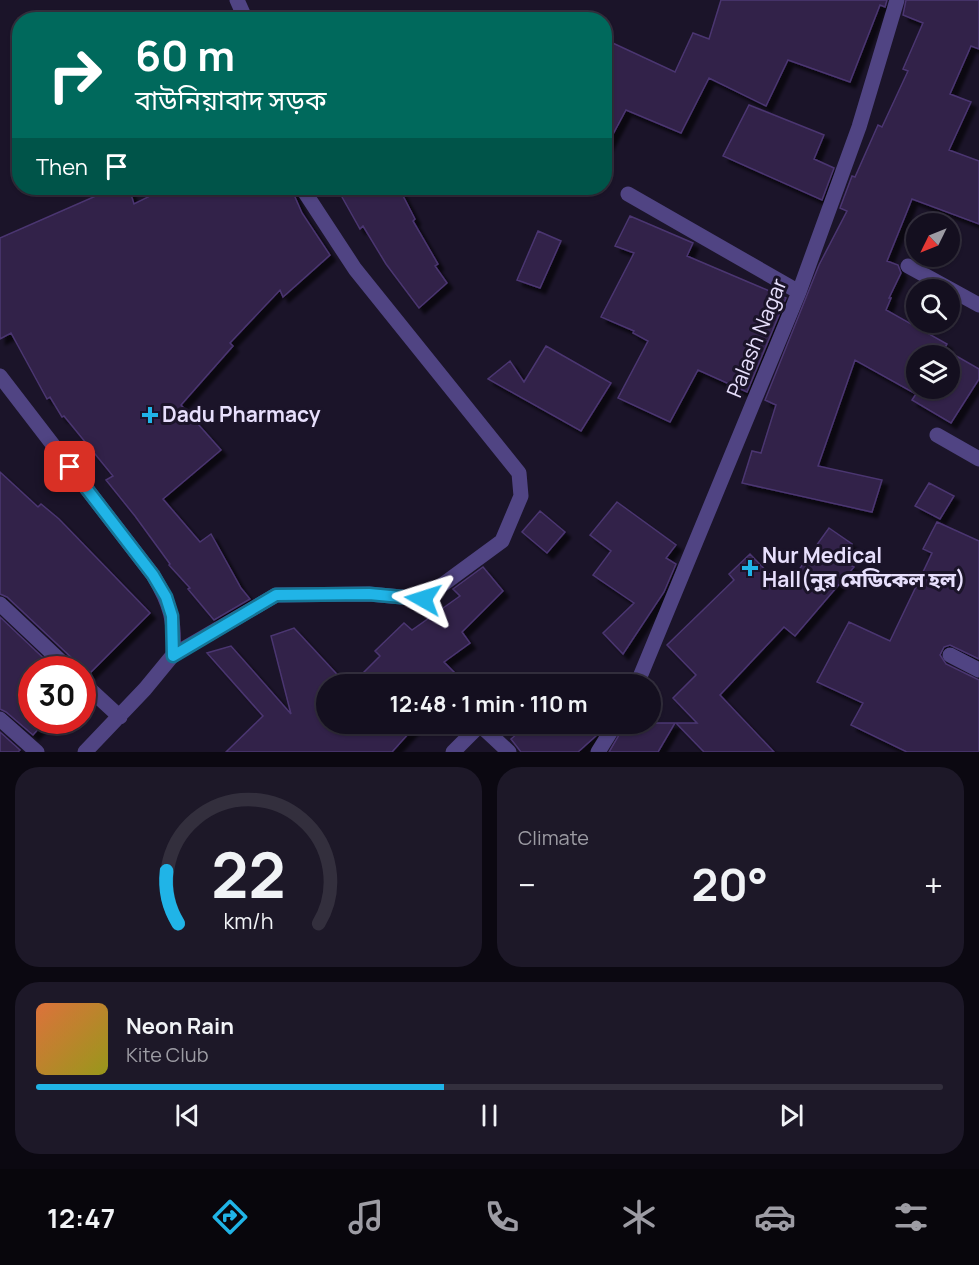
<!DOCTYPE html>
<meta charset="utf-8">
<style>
:root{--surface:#140f1f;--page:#1d1828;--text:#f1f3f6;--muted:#9d9ca4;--line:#332f3d;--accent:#20b4e7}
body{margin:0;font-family:Manrope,"Noto Sans Bengali",sans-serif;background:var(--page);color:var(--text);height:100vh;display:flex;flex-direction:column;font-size:22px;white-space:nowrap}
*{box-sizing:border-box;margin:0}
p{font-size:20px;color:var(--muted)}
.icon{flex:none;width:33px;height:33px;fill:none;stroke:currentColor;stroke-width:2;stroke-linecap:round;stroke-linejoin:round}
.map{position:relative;height:752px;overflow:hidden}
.details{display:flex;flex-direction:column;gap:15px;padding:15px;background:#0b0811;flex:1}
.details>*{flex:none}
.banner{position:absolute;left:12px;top:12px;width:600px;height:183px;border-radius:24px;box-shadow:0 2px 4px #0004,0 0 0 2px var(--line);background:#00695c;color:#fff;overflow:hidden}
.needle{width:39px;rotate:227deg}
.tools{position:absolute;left:906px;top:213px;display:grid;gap:12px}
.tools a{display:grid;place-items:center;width:54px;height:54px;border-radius:50%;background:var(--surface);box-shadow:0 2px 4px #0004,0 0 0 2px var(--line);font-size:30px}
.speed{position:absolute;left:18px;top:656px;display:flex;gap:12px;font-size:30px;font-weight:700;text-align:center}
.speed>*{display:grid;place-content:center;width:78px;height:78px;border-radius:50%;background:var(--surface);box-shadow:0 2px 4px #0004,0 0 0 2px var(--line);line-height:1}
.speed .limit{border:9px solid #d22;background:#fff;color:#111}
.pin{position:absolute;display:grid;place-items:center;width:51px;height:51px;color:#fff;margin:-26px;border-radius:12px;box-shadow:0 3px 9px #0006}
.me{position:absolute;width:66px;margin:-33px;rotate:276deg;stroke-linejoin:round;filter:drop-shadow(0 0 4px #0008)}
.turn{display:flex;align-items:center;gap:21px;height:126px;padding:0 24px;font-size:27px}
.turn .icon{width:78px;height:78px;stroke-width:2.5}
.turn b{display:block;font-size:42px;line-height:51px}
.then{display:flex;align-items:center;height:57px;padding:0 24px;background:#0003;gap:12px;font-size:22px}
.big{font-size:45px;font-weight:700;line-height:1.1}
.details .card{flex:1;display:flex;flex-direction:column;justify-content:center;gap:9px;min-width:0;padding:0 21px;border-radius:24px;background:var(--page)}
.details .dial{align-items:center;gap:0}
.dial svg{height:156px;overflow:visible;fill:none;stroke:var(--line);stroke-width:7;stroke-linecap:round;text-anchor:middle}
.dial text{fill:var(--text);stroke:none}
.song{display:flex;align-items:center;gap:18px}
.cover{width:72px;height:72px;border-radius:9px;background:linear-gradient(135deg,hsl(20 70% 55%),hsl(60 70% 35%))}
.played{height:6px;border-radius:3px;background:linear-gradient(90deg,var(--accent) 45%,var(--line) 45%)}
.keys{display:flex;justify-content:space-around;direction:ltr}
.heat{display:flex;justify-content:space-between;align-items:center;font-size:33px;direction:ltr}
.details .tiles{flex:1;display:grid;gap:15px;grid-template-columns:1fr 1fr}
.card:last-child{grid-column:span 2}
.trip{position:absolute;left:316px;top:674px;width:345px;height:60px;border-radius:30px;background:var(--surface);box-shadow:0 2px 4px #0004,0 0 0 2px var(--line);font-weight:700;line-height:60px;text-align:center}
.menu{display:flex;height:96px;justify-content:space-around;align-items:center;background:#08060c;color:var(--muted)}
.menu .icon{width:42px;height:42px}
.menu .on{color:var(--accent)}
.menu b{font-size:27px;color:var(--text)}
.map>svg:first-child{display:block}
</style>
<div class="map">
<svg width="979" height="752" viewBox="0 0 979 752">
<defs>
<filter id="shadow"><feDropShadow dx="5.5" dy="5.5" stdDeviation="1.5" flood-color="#0009"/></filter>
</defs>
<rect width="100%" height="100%" fill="#1b1429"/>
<path fill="#302248" stroke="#4b3671" stroke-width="1.5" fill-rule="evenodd" filter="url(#shadow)" d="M721 0H887L885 7 880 5 850 82 788 60 766 106 709 78 681 133 626 110 604 151V39L675 72 693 33 709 39Z
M906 0H979V49L971 46 950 94 971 102 949 150 979 161V224L912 199 887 261 898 265 901 273 889 298H891L886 310 947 344 944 349 979 369V379L951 423 912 400 916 394 855 360 818 466 882 480 872 512 742 483 752 451 761 453 776 405 765 400 819 265 847 211 840 208 852 176 855 177 878 125 882 127 908 71 903 69 923 23 903 15ZM916 356H950V388H916Z
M749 105 824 135 814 159 834 168 822 200 723 156Z
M114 188H129L134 204 166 188H291L302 213 330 255 283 297 280 290 230 343 233 346 181 405 221 450 163 499 200 542 211 534 241 588 250 599 214 620 188 589 190 588 169 565 170 564 135 516 106 480 113 476 64 416 62 417 50 397 47 399 11 333 0 339V238Z
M337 188H399L415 219 413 221 438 264 435 266 447 283 419 308 386 264 363 226 360 229Z
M630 216 693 243 687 256 786 298 747 392 698 370 670 422 618 398 648 341 633 333 634 331 601 317 634 253 615 246Z
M538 231 561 241 540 288 517 280Z
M546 346 611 383 581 431 488 379 510 361 524 382Z
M0 472 38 507 41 504 59 519 150 613 88 675 82 672V669H78L76 662 7 597 0 594Z
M929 483 954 496 940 519 915 506Z
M617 502 676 545 666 558 676 564 664 592 623 654 603 633 634 603 593 575 611 551 590 535Z
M540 511 565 532 547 553 522 532Z
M937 522 979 541V659L950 645 944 647 940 655 946 664 979 680V752H907L851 725 863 703 817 682 849 622 890 641 932 553 923 549Z
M829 528 852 544 840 560 854 567 795 636 784 627 720 695 774 752H704L676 723H697L673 698 696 675 667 645 734 580 729 574 750 554 772 577 775 574 788 585Z
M483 567 503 591 462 632 470 643 444 662 455 673 443 684H352L380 656 375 651 404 623 412 630 460 596 453 589Z
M0 617 55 669H32V720H46L33 735 6 712 0 709Z
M294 628 346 684H327V723H418L392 752H226L263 716 207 653 231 646 291 714 271 636Z
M530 723H585L597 735 578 752H521L511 739Z
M626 723H675L658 752H609Z
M0 732 20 750 18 752H0Z"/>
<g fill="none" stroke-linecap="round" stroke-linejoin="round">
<path stroke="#504483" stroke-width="15" d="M237 0 246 20
M628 194 799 292
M908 266 979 305
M0 376 153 575C171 605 175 621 173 655
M937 435 979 459
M0 604 69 669
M950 655 979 670
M82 682 120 717
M637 684 799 292 859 127 897 0
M0 719 37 752
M85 752 145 689 173 655 276 595 369 594 423 599 502 541 521 496 519 473 355 269 302 188
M453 752 480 725 509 752
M598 752 616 723"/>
</g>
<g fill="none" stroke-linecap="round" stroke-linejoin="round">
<defs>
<path id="route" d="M70 467 153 575 166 597 172 616 173 656 276 595 369 594 423 599"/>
</defs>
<use href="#route" stroke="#157596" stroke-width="15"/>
<use href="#route" stroke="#20b4e7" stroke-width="10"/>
</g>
<g fill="#20b4e7" stroke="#1b1429" stroke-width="2">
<path d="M147 406h6v6h6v6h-6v6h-6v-6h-6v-6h6z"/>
<path d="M747 559h6v6h6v6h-6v6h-6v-6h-6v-6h6z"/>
</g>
<g text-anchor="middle" stroke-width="6" stroke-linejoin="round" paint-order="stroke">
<g font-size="21" fill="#e7dffc" stroke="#1b1429">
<text transform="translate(757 338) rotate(-68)" y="7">Palash Nagar</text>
</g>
<g font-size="21" font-weight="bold" fill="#e7dffc" stroke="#1b1429" text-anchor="start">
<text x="162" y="422">Dadu Pharmacy</text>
<text x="762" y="563">Nur Medical<tspan x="762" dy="24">Hall(নুর মেডিকেল হল)</tspan></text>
</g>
</g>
</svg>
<div class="tools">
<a><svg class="needle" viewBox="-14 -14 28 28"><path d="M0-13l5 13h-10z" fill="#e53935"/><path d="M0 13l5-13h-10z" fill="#9d9ca4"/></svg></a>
<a><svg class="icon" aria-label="search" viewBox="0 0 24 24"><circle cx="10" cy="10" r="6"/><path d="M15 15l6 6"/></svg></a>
<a><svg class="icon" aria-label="layers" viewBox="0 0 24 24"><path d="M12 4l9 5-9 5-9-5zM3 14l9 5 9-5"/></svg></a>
</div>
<div class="speed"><div class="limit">30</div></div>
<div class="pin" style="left:70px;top:467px;background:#d93025"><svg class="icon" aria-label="arrive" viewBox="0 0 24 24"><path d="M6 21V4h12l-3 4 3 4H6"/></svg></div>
<svg class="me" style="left:423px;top:599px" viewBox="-20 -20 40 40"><path d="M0-17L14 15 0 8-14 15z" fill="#20b4e7" stroke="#fff" stroke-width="4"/></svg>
<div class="trip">12:48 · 1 min · 110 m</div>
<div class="banner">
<div class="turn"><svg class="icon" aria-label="right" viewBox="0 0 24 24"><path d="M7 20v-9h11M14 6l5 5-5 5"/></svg><div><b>60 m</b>বাউনিয়াবাদ সড়ক</div></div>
<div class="then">Then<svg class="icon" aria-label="arrive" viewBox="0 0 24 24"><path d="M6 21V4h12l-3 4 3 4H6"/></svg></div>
</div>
</div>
<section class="details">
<div class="tiles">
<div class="card dial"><svg viewBox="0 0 100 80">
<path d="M14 69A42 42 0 1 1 86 69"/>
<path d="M14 69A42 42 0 0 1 8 42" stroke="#20b4e7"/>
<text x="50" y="56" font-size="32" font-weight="700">22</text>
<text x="50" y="72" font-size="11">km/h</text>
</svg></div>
<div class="card"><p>Climate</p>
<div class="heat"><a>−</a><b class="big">20°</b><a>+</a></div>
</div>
<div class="card">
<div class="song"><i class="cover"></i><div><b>Neon Rain</b><p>Kite Club</p></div></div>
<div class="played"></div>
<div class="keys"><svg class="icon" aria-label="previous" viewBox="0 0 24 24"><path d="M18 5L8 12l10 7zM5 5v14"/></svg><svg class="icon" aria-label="pause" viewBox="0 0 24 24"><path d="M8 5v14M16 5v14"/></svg><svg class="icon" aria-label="next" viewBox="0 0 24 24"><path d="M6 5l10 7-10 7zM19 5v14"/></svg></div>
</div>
</div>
</section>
<nav class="menu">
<b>12:47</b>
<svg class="icon on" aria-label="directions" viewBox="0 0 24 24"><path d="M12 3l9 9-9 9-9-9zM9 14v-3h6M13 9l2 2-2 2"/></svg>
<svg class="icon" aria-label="music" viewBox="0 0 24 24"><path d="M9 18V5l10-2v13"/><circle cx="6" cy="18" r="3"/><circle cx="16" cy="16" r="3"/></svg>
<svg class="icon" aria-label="phone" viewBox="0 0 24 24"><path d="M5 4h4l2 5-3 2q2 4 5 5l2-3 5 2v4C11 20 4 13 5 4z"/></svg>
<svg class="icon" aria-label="climate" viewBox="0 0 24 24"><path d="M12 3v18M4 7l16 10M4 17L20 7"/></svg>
<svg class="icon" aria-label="car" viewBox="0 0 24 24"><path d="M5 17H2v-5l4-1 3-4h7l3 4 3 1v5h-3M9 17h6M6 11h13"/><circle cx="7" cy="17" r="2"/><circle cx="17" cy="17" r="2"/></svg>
<svg class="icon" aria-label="filters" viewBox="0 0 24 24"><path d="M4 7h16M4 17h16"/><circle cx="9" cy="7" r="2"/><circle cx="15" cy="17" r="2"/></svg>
</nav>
